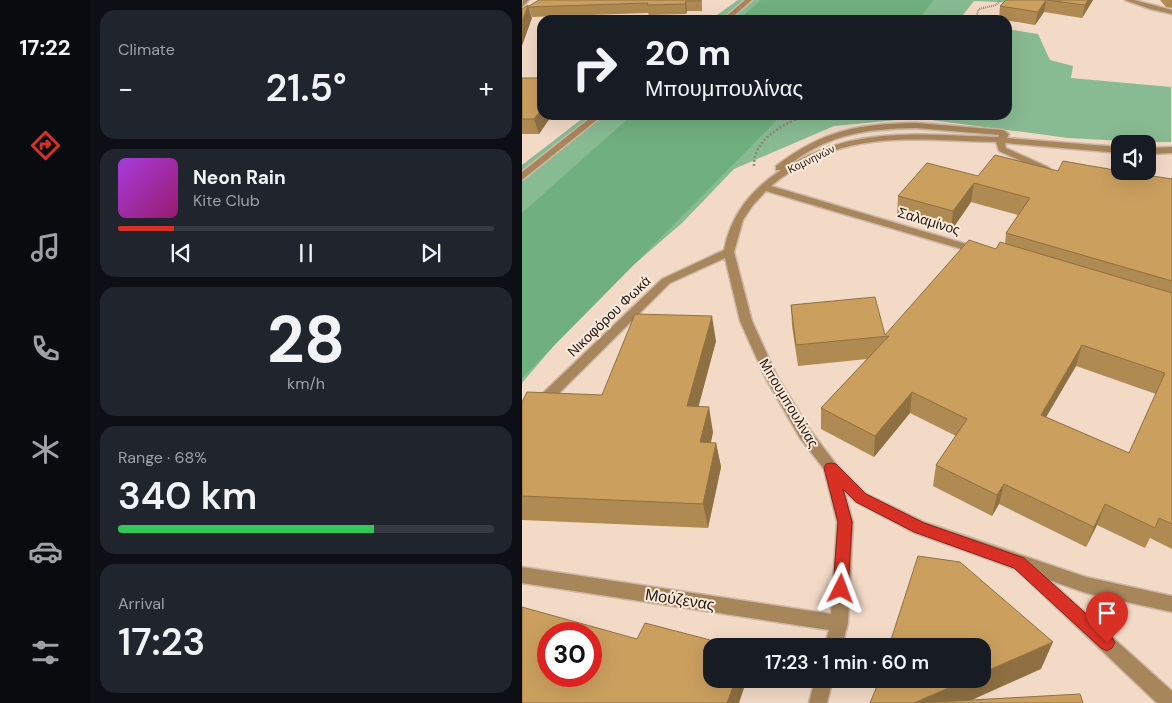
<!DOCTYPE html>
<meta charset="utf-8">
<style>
:root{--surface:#171b24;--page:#20242c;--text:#f1f3f6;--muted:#9ea1a6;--line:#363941;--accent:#d93025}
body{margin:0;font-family:"DM Sans",sans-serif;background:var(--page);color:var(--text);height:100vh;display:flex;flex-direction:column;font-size:19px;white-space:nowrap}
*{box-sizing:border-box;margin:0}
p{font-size:16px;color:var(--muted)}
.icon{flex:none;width:28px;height:28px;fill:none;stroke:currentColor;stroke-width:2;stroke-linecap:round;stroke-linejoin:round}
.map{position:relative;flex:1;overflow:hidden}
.panel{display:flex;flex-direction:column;gap:10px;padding:10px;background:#0d0f14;width:432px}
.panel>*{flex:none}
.guide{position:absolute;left:15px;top:15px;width:475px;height:105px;border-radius:15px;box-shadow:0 5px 20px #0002;background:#171b24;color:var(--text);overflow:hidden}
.buttons{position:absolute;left:589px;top:135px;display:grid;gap:10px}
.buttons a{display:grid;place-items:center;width:45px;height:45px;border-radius:10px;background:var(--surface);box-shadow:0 5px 20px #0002;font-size:25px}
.speed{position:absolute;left:15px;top:622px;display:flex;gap:10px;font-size:25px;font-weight:700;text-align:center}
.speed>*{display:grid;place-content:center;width:65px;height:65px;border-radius:50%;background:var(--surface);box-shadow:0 5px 20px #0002;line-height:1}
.speed .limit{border:8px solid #d22;background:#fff;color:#111}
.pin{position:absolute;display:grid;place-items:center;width:42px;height:42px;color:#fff;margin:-51px -21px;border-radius:50% 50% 50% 0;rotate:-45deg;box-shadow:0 0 5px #0007}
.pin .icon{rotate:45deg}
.me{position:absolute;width:55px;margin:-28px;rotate:3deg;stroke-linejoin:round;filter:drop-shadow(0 0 4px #0008)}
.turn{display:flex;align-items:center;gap:18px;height:105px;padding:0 25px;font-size:22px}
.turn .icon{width:65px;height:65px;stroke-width:2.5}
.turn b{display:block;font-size:35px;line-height:42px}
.big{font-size:38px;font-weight:600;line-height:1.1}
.panel .tile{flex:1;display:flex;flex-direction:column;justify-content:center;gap:8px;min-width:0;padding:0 18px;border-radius:15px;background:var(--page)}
.panel .dial{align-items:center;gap:0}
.dial b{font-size:65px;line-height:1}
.song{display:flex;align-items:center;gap:15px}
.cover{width:60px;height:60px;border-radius:8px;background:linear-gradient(135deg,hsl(280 70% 55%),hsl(320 70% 35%))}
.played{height:5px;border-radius:2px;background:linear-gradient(90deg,var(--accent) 15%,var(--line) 15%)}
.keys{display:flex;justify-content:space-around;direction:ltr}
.heat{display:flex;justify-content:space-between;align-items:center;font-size:28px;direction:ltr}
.charge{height:8px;border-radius:4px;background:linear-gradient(90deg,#34c759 68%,var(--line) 0)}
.trip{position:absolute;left:181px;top:638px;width:288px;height:50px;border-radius:15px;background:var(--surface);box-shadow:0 5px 20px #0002;font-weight:600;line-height:50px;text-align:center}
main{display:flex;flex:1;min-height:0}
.dock{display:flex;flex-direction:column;width:90px;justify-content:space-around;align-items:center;background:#090b0e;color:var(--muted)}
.dock .icon{width:35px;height:35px}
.dock .current{color:var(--accent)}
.dock b{font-size:22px;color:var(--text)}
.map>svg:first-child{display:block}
</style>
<main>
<nav class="dock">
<b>17:22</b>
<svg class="icon current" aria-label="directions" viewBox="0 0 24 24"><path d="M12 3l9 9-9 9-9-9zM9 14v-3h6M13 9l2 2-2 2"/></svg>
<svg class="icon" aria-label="music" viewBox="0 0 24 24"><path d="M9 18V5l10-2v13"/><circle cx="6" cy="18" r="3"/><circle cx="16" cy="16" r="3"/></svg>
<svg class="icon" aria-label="phone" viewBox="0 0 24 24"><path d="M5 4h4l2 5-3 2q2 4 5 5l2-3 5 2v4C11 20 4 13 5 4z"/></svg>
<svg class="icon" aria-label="climate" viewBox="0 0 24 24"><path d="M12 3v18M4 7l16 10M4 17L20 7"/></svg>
<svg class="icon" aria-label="car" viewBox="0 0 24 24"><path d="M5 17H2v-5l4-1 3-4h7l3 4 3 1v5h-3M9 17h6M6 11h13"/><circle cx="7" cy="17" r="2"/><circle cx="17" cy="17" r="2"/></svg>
<svg class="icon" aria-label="filters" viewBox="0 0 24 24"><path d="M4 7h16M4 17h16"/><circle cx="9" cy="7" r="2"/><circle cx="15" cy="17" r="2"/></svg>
</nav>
<section class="panel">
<div class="tile"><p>Climate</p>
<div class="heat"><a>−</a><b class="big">21.5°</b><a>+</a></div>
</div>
<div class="tile">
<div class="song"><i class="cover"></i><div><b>Neon Rain</b><p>Kite Club</p></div></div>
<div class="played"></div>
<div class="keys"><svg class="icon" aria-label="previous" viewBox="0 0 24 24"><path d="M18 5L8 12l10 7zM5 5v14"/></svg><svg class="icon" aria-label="pause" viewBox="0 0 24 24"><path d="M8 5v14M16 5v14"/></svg><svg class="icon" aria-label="next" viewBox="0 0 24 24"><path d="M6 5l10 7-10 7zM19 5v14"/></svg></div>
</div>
<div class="tile dial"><b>28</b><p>km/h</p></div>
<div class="tile"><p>Range · 68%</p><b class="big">340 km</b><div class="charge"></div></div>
<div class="tile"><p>Arrival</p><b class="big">17:23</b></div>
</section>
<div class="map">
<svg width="650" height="703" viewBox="0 0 650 703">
<rect width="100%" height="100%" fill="#f2dac7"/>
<path fill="#89bb93" d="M216 0H520L518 4 452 1 437 20H188Z
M485 29 516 34 528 60 551 66 549 78 649 87V142H622L546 138 395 118 312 126 212 169 160 223 70 301 0 383V165L65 115H485Z"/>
<path fill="#70af7e" d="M239 0H412L396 20H216Z
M110 115H274L255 120 0 378V213Z"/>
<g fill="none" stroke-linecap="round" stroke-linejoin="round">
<defs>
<path id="minor" d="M1 0H7L0 7Z
M223 0H230L207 20H200Z
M603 0H612L650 10V14L628 9Z
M72 115H81L0 180V172Z
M394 123 481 130 487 134 485 138 598 147V153L483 143 484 148 526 167 528 169 523 172 477 151 474 142C388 140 321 127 249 186L461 249 462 251 457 254 453 253 244 191 231 205 221 220 212 252 230 321 255 376 288 430 314 464 344 494 402 522 564 577 650 596V612L564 593 527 580 650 691V703H635L494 569 391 532 334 502 322 491 331 522 326 623 320 646H302L307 630 0 583V567L309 614 315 522 302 469 278 438 243 377 218 321 203 258 148 283 5 425 0 426V413L140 279 202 250C209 214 229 190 259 170H254V166C301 130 336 124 394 123ZM394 128 477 135 476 137C400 135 331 125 263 168 306 134 341 129 394 128Z
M650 147V153L625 154V148Z
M293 679H311L305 703H287Z"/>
</defs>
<use href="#minor" stroke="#cdb7a7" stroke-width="3"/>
<path stroke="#958477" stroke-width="2" stroke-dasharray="1 1" stroke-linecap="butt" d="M453 20 457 9 474 5 479 0"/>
<path stroke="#958477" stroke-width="2.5" stroke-dasharray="2 2" stroke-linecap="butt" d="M232 166C231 139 263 123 285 115"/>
<use href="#minor" fill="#a8865c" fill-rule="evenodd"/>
</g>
<path fill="#af8a52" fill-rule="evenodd" d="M180 0V11H165L164 14 127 15 126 13 10 17 6 5 7 6Z
M484 0H571L560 18 522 12 513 25 477 19 478 6Z
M638 0H650V8L644 7Z
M0 78 20 115H30L17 134H0Z
M536 171 649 179 650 177V549L628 538 623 548 575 525 564 547 477 504 470 516 411 486 414 465 434 436 388 413 352 457 299 429V408L345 359 276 366 270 326 269 305 363 335 474 249 483 244 484 233 496 215 449 202 429 231 375 216 376 196 456 176ZM554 366 634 394 607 453 524 417Z
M194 341 176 407 191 432 189 443H194L199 467 186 528 0 520V402L80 395Z"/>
<path fill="#8e7042" d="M524 0 522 12 513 25 516 12Z
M566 0H571L560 18 563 5Z
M164 1 165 11 164 14 163 4Z
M6 5 10 18 0 46V22Z
M20 109V115H30L17 134 12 119Z
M452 183 449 202 429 231 431 211Z
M190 316 194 341 170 431 165 406Z
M560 345 554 366 513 436 519 415Z
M390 392 388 413 352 457 353 436Z
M187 407 191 432 183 466 178 442Z
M194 443 199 467 186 528 181 504Z
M482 484 477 504 470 516 475 495Z
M583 504 575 525 564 547 572 527Z
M531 642 519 669 443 703H392L447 679H460V673Z
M214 679H225L217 703H205Z"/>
<path fill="#cba05f" stroke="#8e7042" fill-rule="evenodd" d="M17 0H178V1H164L163 4 125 5 126 3 7 7V6Z
M484 0H524L516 12 478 6Z
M525 0H566L563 5Z
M6 5 0 22V9Z
M0 78H20V109L12 119H0Z
M473 155 536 171 541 161 598 171 650 179V281L484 233 508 198 452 183 431 211 376 196 405 163 456 176Z
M447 240 474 249 478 242 650 293V524L637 518 633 528 583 504 572 527 482 484 475 495 414 465 445 419 390 392 353 436 299 408 367 336 274 345 269 305 353 297 363 335ZM560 345 643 373 607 453 519 415Z
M113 314 190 316 165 406 187 407 178 442 194 443 181 504 0 496V402L5 392 80 395Z
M396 556 438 562 531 642 460 673V646H367Z
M0 607 115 639 123 623 211 646H190V679H214L205 703H0ZM26 634H69V676H26Z
M357 679H447L392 703H348L353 691Z
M558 694 561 703H396Z"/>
<path fill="#d93025" stroke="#8d1f18" d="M309 463 314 464 344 494 402 523 502 558 590 637 593 643 590 648 585 651 579 648 492 568 392 532 334 502 321 489 330 522 326 589 324 594 319 596 314 594 311 589 316 522 302 468 304 464Z"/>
<g text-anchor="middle" stroke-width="4" stroke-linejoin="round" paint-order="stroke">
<g font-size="11" fill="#221a13" stroke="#fce9d9">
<text transform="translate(289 159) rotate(-26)" y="4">Κομνηνών</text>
</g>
<g font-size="14" fill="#221a13" stroke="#fce9d9">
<text transform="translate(407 221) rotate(17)" y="5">Σαλαμίνος</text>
<text transform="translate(87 316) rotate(-44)" y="5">Νικοφόρου Φωκά</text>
<text transform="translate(267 403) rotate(59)" y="5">Μπουμπουλίνας</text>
</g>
<g font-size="16" fill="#221a13" stroke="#fce9d9">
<text transform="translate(158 599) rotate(9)" y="6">Μούζενας</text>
</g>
</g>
</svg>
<div class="buttons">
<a><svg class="icon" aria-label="sound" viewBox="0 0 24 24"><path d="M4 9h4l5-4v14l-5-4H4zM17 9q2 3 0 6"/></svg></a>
</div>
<div class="speed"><div class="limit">30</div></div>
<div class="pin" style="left:585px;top:643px;background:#d93025"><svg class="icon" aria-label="arrive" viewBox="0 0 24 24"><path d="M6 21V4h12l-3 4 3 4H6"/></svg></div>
<svg class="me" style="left:319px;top:589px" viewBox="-20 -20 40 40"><path d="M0-17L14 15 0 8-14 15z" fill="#d93025" stroke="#fff" stroke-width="4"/></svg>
<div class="trip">17:23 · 1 min · 60 m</div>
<div class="guide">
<div class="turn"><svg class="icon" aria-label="right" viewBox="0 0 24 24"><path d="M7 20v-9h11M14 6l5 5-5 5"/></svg><div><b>20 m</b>Μπουμπουλίνας</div></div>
</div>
</div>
</main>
